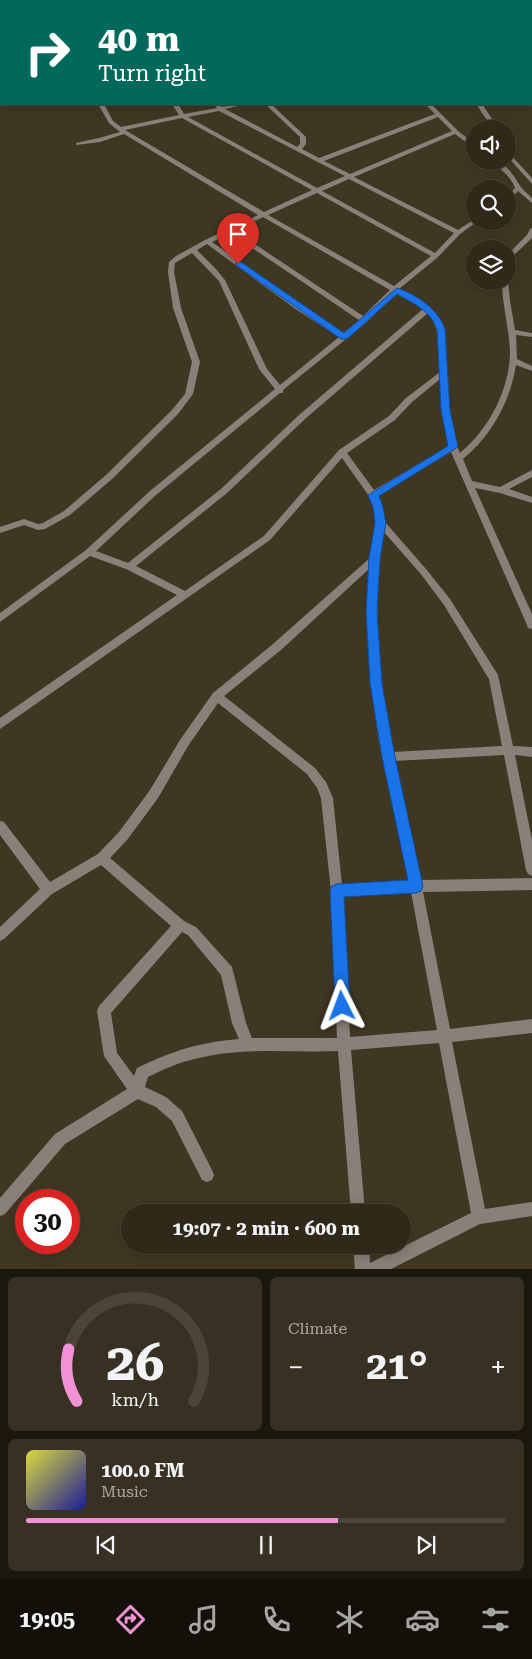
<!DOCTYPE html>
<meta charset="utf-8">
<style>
:root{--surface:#30291a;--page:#383123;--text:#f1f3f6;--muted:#a8a6a2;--line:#4b4539;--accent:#f291d6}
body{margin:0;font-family:"Roboto Serif",serif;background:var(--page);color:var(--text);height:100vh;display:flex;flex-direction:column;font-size:19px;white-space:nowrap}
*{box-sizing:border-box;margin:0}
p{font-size:16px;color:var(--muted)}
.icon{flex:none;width:28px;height:28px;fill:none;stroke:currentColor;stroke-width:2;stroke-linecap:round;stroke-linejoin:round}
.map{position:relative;height:1269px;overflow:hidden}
.details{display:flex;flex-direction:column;gap:8px;padding:8px;background:#1a170e;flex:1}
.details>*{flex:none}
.guide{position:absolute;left:0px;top:0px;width:532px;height:105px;box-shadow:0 2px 12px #0003,0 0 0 1px var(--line);background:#00695c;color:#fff;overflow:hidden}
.buttons{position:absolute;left:466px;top:120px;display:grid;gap:10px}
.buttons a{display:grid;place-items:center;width:50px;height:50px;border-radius:50%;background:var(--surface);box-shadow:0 2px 12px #0003,0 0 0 1px var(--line);font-size:25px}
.speed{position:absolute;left:15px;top:1189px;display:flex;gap:10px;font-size:25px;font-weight:700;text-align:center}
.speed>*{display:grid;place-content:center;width:65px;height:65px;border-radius:50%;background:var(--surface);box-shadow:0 2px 12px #0003,0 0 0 1px var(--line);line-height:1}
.speed .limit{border:8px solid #d22;background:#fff;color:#111}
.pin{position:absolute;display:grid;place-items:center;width:42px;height:42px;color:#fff;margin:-51px -21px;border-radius:50% 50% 50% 0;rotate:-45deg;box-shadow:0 0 5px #0007}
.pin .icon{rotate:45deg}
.me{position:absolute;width:55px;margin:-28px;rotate:357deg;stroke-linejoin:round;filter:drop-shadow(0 0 4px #0008)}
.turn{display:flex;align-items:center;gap:18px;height:105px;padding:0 15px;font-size:22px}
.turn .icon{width:65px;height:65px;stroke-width:2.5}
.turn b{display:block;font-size:35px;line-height:42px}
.big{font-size:38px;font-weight:700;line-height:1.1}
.details .tile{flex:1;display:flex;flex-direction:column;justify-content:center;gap:8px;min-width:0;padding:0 18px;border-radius:8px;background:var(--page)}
.details .dial{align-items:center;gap:0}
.dial svg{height:130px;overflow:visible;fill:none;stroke:var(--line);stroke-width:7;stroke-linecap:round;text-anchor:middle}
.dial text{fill:var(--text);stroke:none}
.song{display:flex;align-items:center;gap:15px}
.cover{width:60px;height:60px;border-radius:8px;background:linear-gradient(135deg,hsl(60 70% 55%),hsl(240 70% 35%))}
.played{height:5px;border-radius:2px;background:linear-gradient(90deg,var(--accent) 65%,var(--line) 65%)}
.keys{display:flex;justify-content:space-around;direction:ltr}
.heat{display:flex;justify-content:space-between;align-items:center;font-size:28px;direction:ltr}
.details .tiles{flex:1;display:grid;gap:8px;grid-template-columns:1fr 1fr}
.tile:last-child{grid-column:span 2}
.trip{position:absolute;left:121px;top:1204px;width:290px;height:50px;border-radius:25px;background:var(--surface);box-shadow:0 2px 12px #0003,0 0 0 1px var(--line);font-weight:700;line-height:50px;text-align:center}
.tabs{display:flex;height:80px;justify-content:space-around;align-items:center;background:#13100a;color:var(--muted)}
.tabs .icon{width:35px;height:35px}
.tabs .active{color:var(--accent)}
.tabs b{font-size:22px;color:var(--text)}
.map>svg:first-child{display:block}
</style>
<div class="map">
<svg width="532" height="1269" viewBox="0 0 532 1269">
<rect width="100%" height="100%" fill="#403723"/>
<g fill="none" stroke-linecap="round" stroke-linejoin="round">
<path fill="#4d8ad4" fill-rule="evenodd" d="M504 0H518V1H504Z
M531 85H532V96H531Z"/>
<path fill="#8a807a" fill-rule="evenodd" d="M153 0H158V1H154Z
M184 0H189V1H185Z
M215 0H220V1H216Z
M249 0H254V1H250Z
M350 0H354V1H350Z
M457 0H461V1H457Z
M98 104H104L113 121 121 127 179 115 172 104H178L184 114 217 108 214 104H220L221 107 247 104 225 109 297 147 300 144V137L265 104H271L306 137V144L302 149 319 158 435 114 425 104H431L458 131 475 144V149L455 134 354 177 458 230 473 220 478 221 460 234 438 257 399 289C417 300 437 308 445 329 447 364 446 422 460 453 489 429 510 389 510 351 509 327 502 305 502 281H508V280V281L510 301 515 330 532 333V337L516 335 517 359 532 366V371L516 365C510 402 492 435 463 459L472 481 500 487 532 470V477L509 489 532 497V503L500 493 475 488 532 614V629L528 628 527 625 451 452 378 496 382 507 385 522 426 569 450 599 498 675 513 746 532 747V757L515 755 532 840V876L528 874 526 870 504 755 394 761 421 880 532 878V890L423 892 450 1029 532 1019V1033L452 1042 485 1209 532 1202V1216L480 1224 391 1269H355L353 1245H369L370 1263 471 1213 439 1043 351 1050 365 1212H351L338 1051C289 1053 238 1046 191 1060 175 1064 162 1070 148 1077L145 1087 166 1097 182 1111 212 1170 214 1175 212 1180 207 1182 202 1180 172 1121 156 1107 138 1099 65 1144 5 1214 0 1216V1198L55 1134 127 1089 104 1056 97 1011 99 1006 171 926 101 865 52 894 4 939 0 941V927L40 889 0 835V821L4 822 50 882 98 854 119 832 150 790 180 740 213 693 273 644 371 557 376 523 374 507 369 496 342 458 270 540 0 729V718L177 595 126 569 90 556 0 622V613L86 550 150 491 275 389 259 369 219 281 192 253 175 263 174 272 181 308 200 362 193 394 178 414 112 479 70 515 45 529 38 530 24 525 0 533V527L24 519 38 524 43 523 64 511 106 475 172 410 185 394 192 362 173 308 168 272 169 262 176 256 205 240 258 215 124 134 100 142 76 145V143L99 138 120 132 109 123ZM219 111 345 176 317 188 188 117ZM438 117 452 131 350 174 324 161ZM182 118 312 190 264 212 125 130ZM349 179 454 233 435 253 322 191ZM317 193 431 256 394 286 268 215ZM263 217 390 290 363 316 235 231ZM230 233 359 320 343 333 303 306 212 242ZM207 244 297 310 339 337 280 385 267 369 225 280 215 268 197 250ZM395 293 423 309 299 415 221 489 128 563 96 551 156 495 280 393H283V390L367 322ZM428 313C441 330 439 351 440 372L406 398 389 416 339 450 264 536 185 591 136 566 227 493 305 419ZM440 379 442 410 449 446 374 490 347 453 395 420 412 402ZM384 532 420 573 444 605 489 679 502 746 393 752C389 729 384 706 381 683 376 633 376 582 384 532ZM370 568C367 606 367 644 371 682 377 749 395 815 409 881L342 885 333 798 326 782 315 768 224 696 281 650ZM218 703 307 774 317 788 321 798 331 891 337 1038H252L246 1023 232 967 196 927 184 921 110 858 127 840 158 798 188 746ZM411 892 437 1030 350 1037 343 896ZM182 932 188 935 221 975 232 1023 239 1039C200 1042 172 1051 137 1068L134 1076 117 1053 111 1013Z
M476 104H482L499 129H493Z
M508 152 532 178V184L508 157Z
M491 161C506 161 513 175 520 186 523 190 528 194 532 198V203L518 191 510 199 508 200V195L515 188C510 175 501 170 491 161Z
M532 228V238L514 255 511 269 508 271V254L527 235 530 229Z"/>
</g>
<path fill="#1a73e8" stroke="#114b97" d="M236 262H241L344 333 397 288C416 294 439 310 445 329L450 410 458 447 379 496 383 507 386 523 380 558 377 612 382 683 395 757 423 886 421 891 416 893 344 897 350 1006 348 1011 342 1014 337 1011 335 1006 330 891 332 886 337 884 408 880 382 757 370 683 366 612 369 558 375 523 373 507 368 495 448 446 441 410 437 329C431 311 413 303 397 294L347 339H341L236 265Z"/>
</svg>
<div class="buttons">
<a><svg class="icon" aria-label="sound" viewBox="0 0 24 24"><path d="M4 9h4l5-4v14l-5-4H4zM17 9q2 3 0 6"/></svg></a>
<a><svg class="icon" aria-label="search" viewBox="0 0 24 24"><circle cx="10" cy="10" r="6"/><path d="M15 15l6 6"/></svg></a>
<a><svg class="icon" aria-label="layers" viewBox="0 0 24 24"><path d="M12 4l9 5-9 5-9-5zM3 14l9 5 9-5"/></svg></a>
</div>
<div class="speed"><div class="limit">30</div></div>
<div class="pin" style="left:238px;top:264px;background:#d93025"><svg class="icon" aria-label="arrive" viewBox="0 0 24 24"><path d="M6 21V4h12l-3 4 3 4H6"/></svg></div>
<svg class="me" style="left:342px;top:1006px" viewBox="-20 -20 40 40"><path d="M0-17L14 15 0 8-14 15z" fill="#1a73e8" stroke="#fff" stroke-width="4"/></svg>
<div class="trip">19:07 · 2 min · 600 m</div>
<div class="guide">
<div class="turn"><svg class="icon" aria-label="right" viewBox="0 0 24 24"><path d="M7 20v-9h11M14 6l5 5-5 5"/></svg><div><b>40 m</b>Turn right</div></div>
</div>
</div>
<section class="details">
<div class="tiles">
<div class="tile dial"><svg viewBox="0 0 100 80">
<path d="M14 69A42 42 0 1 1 86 69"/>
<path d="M14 69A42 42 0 0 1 9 37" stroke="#f291d6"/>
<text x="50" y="56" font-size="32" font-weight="700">26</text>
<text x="50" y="72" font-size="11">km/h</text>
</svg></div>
<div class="tile"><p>Climate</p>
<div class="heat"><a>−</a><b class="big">21°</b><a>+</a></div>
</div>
<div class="tile">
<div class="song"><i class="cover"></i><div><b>100.0 FM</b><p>Music</p></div></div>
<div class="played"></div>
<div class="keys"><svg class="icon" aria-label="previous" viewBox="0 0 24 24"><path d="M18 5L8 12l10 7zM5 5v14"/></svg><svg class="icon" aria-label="pause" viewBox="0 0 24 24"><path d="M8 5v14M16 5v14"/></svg><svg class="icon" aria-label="next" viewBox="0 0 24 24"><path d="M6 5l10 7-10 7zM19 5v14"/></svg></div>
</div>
</div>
</section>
<nav class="tabs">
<b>19:05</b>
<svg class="icon active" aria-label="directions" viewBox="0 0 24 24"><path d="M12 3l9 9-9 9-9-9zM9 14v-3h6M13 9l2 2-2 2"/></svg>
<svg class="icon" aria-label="music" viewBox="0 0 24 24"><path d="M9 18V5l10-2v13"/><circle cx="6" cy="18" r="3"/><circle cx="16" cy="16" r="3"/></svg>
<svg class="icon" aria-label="phone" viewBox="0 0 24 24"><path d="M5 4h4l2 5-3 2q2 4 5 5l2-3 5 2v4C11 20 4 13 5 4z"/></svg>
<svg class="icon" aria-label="climate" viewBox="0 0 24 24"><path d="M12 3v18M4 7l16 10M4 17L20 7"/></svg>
<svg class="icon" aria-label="car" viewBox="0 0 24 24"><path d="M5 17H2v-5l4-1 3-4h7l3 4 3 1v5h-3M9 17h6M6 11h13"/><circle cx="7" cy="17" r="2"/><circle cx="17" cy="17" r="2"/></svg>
<svg class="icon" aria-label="filters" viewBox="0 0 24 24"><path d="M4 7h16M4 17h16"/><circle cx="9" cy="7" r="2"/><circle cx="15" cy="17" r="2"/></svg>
</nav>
